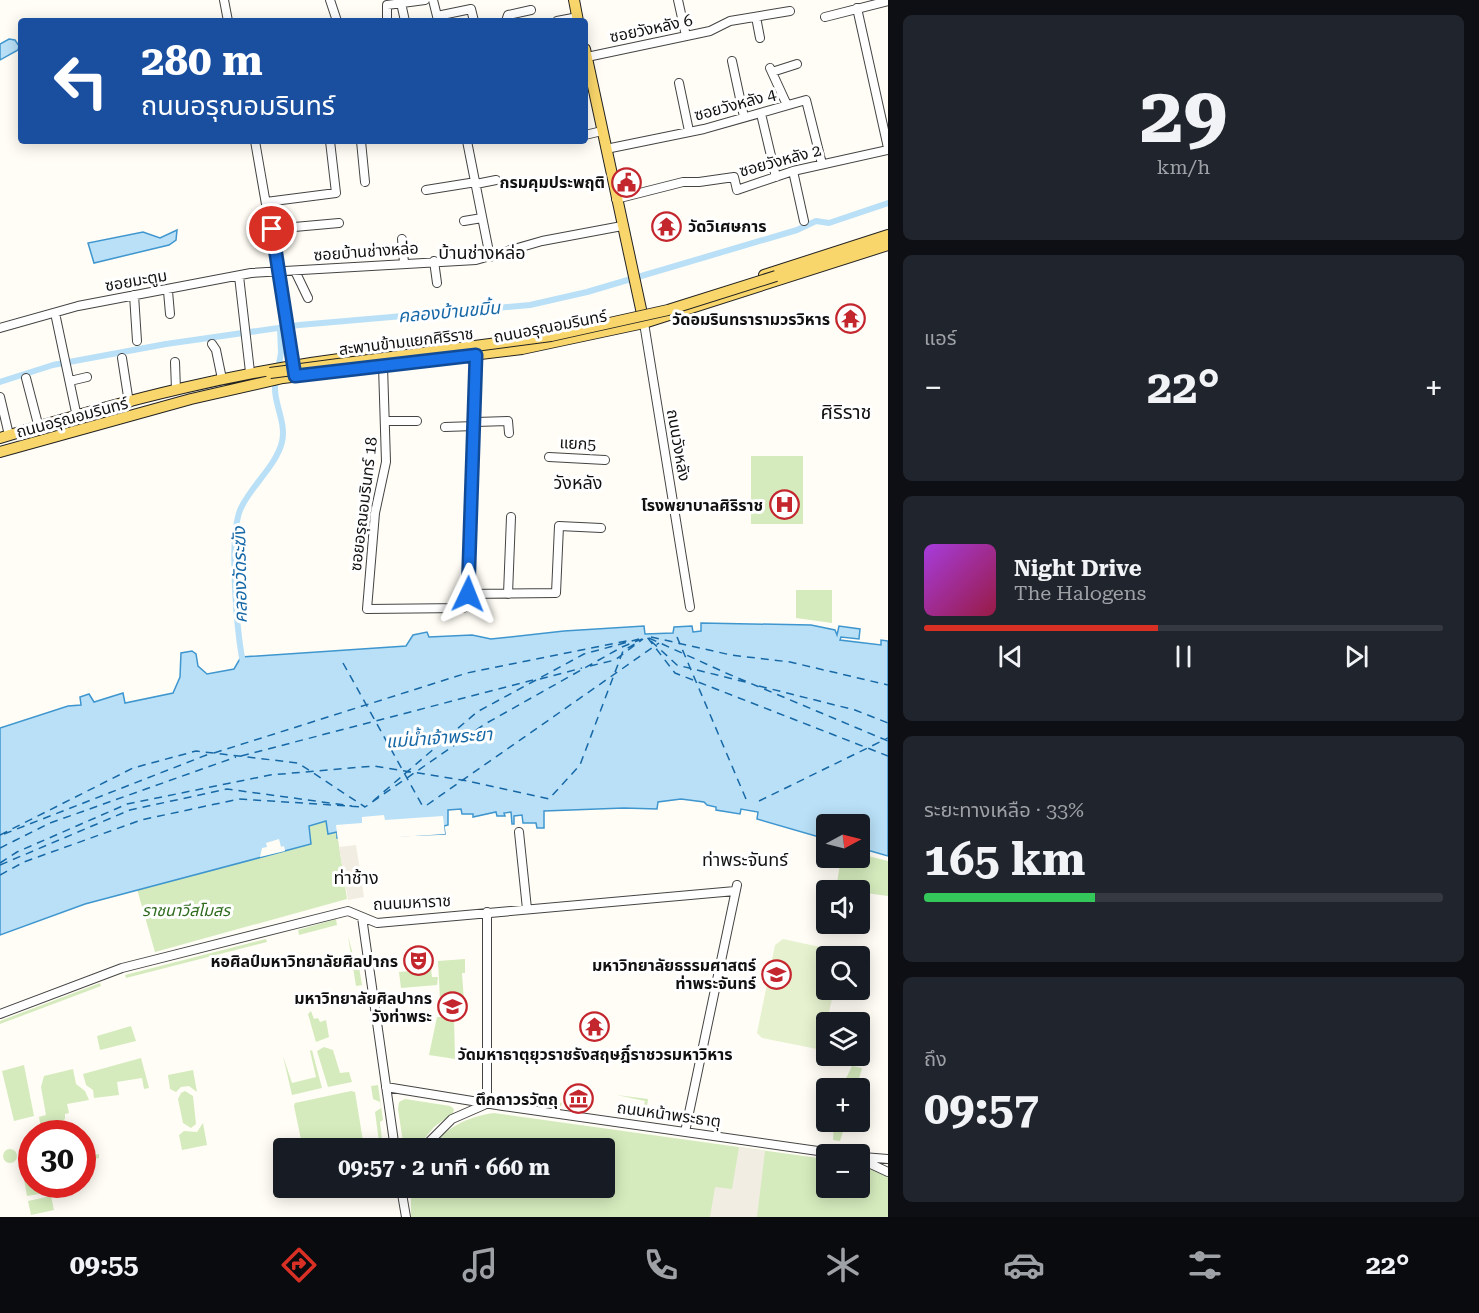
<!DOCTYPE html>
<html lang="th">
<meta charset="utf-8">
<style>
:root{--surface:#171b24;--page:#20242c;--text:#f1f3f6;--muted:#9ea1a6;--line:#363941;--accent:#d93025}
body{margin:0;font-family:"Roboto Serif","Noto Sans Thai",serif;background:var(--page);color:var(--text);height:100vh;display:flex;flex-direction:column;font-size:22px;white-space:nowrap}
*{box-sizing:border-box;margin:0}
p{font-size:20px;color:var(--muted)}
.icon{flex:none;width:33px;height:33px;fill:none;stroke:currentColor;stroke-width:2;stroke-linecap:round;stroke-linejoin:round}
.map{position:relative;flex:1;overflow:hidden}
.details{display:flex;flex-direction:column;gap:15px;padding:15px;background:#0d0f14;width:591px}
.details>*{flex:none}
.guide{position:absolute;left:18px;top:18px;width:570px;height:126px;border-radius:6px;box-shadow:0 3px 15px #0003;background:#1a4fa0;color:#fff;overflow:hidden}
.needle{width:39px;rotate:83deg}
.tools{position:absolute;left:816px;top:814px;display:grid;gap:12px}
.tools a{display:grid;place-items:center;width:54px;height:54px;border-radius:6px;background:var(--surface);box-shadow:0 3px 15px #0003;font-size:30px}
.speed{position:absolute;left:18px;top:1120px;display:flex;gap:12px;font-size:30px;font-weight:700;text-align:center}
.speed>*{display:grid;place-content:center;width:78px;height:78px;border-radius:50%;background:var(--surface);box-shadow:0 3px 15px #0003;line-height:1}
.speed .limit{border:9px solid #d22;background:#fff;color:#111}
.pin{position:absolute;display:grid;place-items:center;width:51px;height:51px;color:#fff;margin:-26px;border:3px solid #fff;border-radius:50%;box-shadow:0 2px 6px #0007}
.me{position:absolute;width:66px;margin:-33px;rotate:2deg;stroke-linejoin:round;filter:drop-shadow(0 0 4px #0008)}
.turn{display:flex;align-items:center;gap:21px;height:126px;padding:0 24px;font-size:27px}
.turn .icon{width:78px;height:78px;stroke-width:2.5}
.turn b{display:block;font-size:42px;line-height:51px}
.big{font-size:45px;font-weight:700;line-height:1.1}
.details .card{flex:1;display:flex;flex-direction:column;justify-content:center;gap:9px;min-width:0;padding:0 21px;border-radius:9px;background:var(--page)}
.details .dial{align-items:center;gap:0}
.dial b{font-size:78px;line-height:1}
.song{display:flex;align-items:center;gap:18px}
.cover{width:72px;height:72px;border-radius:9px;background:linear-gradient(135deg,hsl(280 70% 55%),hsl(340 70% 35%))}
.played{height:6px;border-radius:3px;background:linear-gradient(90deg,var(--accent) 45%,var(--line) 45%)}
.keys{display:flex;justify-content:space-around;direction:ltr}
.heat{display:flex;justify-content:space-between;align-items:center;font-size:33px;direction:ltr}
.charge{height:9px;border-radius:4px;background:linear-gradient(90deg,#34c759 33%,var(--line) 0)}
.trip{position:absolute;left:273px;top:1138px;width:342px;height:60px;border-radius:6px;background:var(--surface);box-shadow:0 3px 15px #0003;font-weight:700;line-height:60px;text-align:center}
.dock{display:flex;height:96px;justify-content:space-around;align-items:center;background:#090b0e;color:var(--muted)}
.dock .icon{width:42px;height:42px}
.dock .selected{color:var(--accent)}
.dock b{font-size:27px;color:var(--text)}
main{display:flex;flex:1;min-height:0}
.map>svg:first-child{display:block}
</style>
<main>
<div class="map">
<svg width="888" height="1217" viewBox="0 0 888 1217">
<rect width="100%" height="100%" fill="#fffdf5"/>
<path fill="#d5ebbd" d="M751 456H803V524H751Z
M796 590H832V623L796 618Z
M327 821 337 832 347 899 155 952 137 889 311 844 309 826Z
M860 854 888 861V896L836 889 841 858H860Z
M336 919 337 925 299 935 298 930Z
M348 936 353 955H357L362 985 356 986Z
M266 939 267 942 126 978 125 975Z
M465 959V973H462L464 1001 440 1000 438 961Z
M431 969 432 977H438L437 985 401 988 399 972Z
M100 983 101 986 0 1024V1021Z
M311 1011 314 1019 318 1018 320 1022 326 1020 329 1037 316 1042 308 1014Z
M437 1017H454L455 1059 429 1055Z
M131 1026 136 1041 100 1050 97 1036Z
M324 1047 333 1050 340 1073 349 1072 352 1082 328 1087 317 1051Z
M312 1050 322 1088 292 1095 283 1056 292 1083 316 1077 310 1051Z
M141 1058 149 1088 144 1089 142 1078 117 1082 119 1095 94 1098 93 1090 86 1085 83 1074Z
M24 1065 34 1116 14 1121 2 1071Z
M852 1066 862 1068 856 1089H841Z
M73 1069 76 1084 85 1091 89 1100 67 1104 69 1113 65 1114V1119L58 1124 59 1134H42L39 1117 46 1115 41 1087 44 1076Z
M193 1070 197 1092 189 1086 181 1087 176 1092 170 1089 168 1075Z
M378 1085 383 1120 380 1122 383 1149H380L375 1112 381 1108 380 1102 373 1099 371 1086Z
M185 1091 193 1096 196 1124 191 1128 183 1123 178 1099 181 1093Z
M351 1091 355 1092 364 1147 303 1149 294 1106 295 1103Z
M489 1094 562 1103 561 1106 495 1098Z
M617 1095 648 1099 645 1119 616 1115 617 1111 642 1115 645 1101Z
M405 1099 450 1106 454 1109 453 1113 434 1127 416 1149H404L398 1109 399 1102Z
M494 1113 826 1159V1188H860V1164L888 1177V1217H411V1188H604V1149H428C446 1128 466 1117 494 1113Z
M834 1122H846L840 1141 833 1140Z
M203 1123 207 1145 182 1150 179 1135 184 1131 197 1132Z
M3 1156a7 7 0 1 1 14 0a7 7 0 1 1-14 0Z
M99 1154V1158L89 1160 91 1169 83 1171V1157Z
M31 1177 32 1185H49L50 1192 27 1196 24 1179Z
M51 1196 54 1210 31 1215 28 1201Z"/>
<path fill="#e6f2cf" d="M783 939 834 950 839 957H826V990H834L822 1043 817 1049 762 1038 757 1033 775 945Z"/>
<path fill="#f1ede2" d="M356 845 364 897 348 900 339 847Z
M739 1147 765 1151 757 1217H710L715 1187 732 1189Z"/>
<path fill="#b9e0f7" stroke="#3f96cf" stroke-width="1.5" d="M9 39 15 40 19 46 18 50 0 60V44Z
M177 230 176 240 169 245 94 263 88 243 143 232 160 238Z
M701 623 811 625 835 630 837 635 839 626 860 629 859 639 841 637 840 640 881 645V640L888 641V856L860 848 861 842 866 843 867 838 860 836V825H826V839L757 819 758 812 741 809 740 814 716 810V807L707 805 704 802 681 799 658 802 657 809 624 808 544 811V828H537L536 823H523L522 815 514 816V824H512L511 812 504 813 505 816H497L496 812 473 817V814H462L461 809 448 810V825L444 826 445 834 337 838V832L328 834 326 821 309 826 311 844 85 904 0 935V728L68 706 81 705 80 697 89 694 94 702 123 693 125 703 173 693 180 677 181 653 192 651 196 654 198 666 207 674 234 669 241 657 406 646 413 635 427 632 429 637 472 635 491 639 564 631 644 626 645 634 673 633 674 627 692 626 693 632 701 631Z"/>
<path fill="#fffdf5" d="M384 815 385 820 443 816 445 834 338 841 336 825 362 823V817Z
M279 839 281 847 284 846 285 851 260 857 262 848 267 847 266 843Z"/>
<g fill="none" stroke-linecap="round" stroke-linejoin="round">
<path stroke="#b9e0f7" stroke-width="6" d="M278 369 281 353 280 328
M0 382 53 365 166 344 299 325 530 305 587 292 797 230 816 221 829 223 888 203
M243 663C237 632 228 535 241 508 251 486 276 466 282 442 287 420 271 401 276 379"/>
<path stroke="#1768a6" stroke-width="1.5" stroke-dasharray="8 6" stroke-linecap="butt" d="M651 637 731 655 790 662 888 685
M677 637 746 799
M649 638 726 673 888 741
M651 641 677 665 749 683
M343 663 422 805
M590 666 615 660 643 639
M540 679 582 668
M759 686 855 710 888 723
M214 753 467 673 631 640
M241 756 533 680
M373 801 477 712 584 654 639 639
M759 801 888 738
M427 805 659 643
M4 834 209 754
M0 835 133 768 196 751 298 763 365 807 485 724 622 647 647 637 675 673 888 756
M0 848 50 823 236 757
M0 863 17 852 127 804 270 775 374 766 468 781 549 799 580 765 623 651 638 642
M0 865 130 810 227 789 352 806
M0 875 24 862 141 820 239 799 364 807"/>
<defs>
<path id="minor" d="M224 0 228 21
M330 0 337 21
M433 0 438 20
M678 0 686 36
M401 3 405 21
M857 8 888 148
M437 16 471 9 474 21
M756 17 760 38
M825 17 888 1
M387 21V5L425 0
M506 21 508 15 531 10
M557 21 578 17
M587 57 710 31 730 21 790 11
M732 61 744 117
M770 68 787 105
M772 72 797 64
M679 83 689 131
M762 118 776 177
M585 135 602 131
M255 141 295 371
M361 141 365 182
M467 141 490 257
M606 149 704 129 806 100 822 164
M793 171 804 221
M476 184 496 180
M426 190 476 182
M616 199 683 182H699L734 177 737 190 793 171 888 150
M266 202 336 193 330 141
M464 221 482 218
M272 229 339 223
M402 239 404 263
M434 261 437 283
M295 271 308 298
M239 276 250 372
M168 291 170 314
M134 295 137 341
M55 313 77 417
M644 323 690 607
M0 328 78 306 251 273 476 260 542 241 622 226
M212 344 216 350 222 379
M122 358 129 403
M175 362 176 390
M383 366 386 462 375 513 367 609 463 608 468 594 476 355
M26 378 39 428
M70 381 87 377
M0 397 9 435
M386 421H417
M476 422 508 421 509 433
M445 427 475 426
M549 457 605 460
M468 594 556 593 559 526 601 528
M508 594 511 517
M519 832 527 909
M487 912V1104
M362 917 395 1149
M0 1014 122 968 348 911 377 923 735 891
M386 1087 503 1106 846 1155
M685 1132 737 885
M422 1149 452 1119 484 1105
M863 1157 888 1159
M860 1159 888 1172
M401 1188 406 1217"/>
<path id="major" d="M574 0 578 21
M585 49 644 323
M764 275 888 235
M0 438C121 401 245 369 371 355
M0 452 191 399 283 378 522 349 644 323 888 245"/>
</defs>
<use href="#minor" stroke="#444" stroke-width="10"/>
<use href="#major" stroke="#222" stroke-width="12"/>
<use href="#minor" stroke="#fff" stroke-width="8"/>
<use href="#major" stroke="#f9d66b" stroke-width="10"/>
<defs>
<path id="major-bridge" d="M270 373 551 336 668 310 776 276"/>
</defs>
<use href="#major-bridge" stroke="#222" stroke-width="12" stroke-linecap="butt"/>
<use href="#major-bridge" stroke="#f9d66b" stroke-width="10"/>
</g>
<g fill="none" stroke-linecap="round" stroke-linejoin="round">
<defs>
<path id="route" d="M272 229 295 376 476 355 468 594"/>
</defs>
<use href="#route" stroke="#114b97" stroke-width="15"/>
<use href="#route" stroke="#1a73e8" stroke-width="10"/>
</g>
<defs>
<symbol id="civic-ring" viewBox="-11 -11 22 22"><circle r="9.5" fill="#fff" stroke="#c4262e" stroke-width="1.5"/><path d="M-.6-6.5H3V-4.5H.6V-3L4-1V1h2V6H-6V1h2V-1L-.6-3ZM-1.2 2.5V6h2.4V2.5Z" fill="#c4262e"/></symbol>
<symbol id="temple-ring" viewBox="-11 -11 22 22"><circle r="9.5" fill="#fff" stroke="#c4262e" stroke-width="1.5"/><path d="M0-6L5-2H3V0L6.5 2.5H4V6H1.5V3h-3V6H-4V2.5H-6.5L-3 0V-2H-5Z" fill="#c4262e"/></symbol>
<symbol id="hospital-ring" viewBox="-11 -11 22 22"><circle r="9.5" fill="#fff" stroke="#c4262e" stroke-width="1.5"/><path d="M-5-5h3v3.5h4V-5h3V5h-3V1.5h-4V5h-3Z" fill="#c4262e"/></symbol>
<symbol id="theatre-ring" viewBox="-11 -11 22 22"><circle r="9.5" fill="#fff" stroke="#c4262e" stroke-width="1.5"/><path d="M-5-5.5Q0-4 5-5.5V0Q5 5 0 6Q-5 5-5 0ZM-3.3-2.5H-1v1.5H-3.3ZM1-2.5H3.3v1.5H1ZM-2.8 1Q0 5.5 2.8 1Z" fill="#c4262e"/></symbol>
<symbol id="university-ring" viewBox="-11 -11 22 22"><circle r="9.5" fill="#fff" stroke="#c4262e" stroke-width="1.5"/><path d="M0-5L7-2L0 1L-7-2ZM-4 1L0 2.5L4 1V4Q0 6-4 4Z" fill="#c4262e"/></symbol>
<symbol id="museum-ring" viewBox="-11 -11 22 22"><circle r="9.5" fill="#fff" stroke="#c4262e" stroke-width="1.5"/><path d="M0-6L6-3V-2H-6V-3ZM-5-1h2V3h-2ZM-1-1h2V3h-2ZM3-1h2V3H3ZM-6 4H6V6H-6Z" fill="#c4262e"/></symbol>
</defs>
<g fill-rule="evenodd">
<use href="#civic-ring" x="610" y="166" width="33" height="33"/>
<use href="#temple-ring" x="650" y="210" width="33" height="33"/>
<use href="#temple-ring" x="834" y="302" width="33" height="33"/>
<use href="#hospital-ring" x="768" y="488" width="33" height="33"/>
<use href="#theatre-ring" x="402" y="944" width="33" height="33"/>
<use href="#university-ring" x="760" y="958" width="33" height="33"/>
<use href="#university-ring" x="436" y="990" width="33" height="33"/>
<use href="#temple-ring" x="578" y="1010" width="33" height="33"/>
<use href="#museum-ring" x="562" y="1082" width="33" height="33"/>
</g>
<g text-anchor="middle" stroke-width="6" stroke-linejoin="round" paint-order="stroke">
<g font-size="16" fill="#111" stroke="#fff">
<text transform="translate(651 28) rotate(-12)" y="6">ซอยวังหลัง 6</text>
<text transform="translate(735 104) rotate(-15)" y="6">ซอยวังหลัง 4</text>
<text transform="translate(780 160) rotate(-15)" y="6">ซอยวังหลัง 2</text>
<text transform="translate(366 251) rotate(-4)" y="6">ซอยบ้านช่างหล่อ</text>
<text transform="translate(136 280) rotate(-10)" y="6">ซอยมะตูม</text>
<text transform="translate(550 326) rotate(-11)" y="6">ถนนอรุณอมรินทร์</text>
<text transform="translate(406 341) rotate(-7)" y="6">สะพานข้ามแยกศิริราช</text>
<text transform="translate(72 417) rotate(-15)" y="6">ถนนอรุณอมรินทร์</text>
<text transform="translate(578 443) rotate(3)" y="6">แยก5</text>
<text transform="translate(679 445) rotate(80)" y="6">ถนนวังหลัง</text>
<text transform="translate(363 504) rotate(-83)" y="6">ซอยอรุณอมรินทร์ 18</text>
<text transform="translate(412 902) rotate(-3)" y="6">ถนนมหาราช</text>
<text transform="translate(669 1114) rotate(8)" y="6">ถนนหน้าพระธาตุ</text>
</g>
<g font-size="16" font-weight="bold" fill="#111" stroke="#fff" text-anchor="end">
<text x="605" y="188">กรมคุมประพฤติ</text>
<text x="688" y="232" text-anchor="start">วัดวิเศษการ</text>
<text x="830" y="325">วัดอมรินทรารามวรวิหาร</text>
<text x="763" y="511">โรงพยาบาลศิริราช</text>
<text x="398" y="967">หอศิลป์มหาวิทยาลัยศิลปากร</text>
<text x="756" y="971">มหาวิทยาลัยธรรมศาสตร์<tspan x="756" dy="18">ท่าพระจันทร์</tspan></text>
<text x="432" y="1004">มหาวิทยาลัยศิลปากร<tspan x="432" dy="18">วังท่าพระ</tspan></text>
<text x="595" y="1060" text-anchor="middle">วัดมหาธาตุยุวราชรังสฤษฎิ์ราชวรมหาวิหาร</text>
<text x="558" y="1105">ตึกถาวรวัตถุ</text>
</g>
<g font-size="16" font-style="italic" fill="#2f6b1f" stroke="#fff">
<text x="186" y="916">ราชนาวีสโมสร</text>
</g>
<g font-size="18" fill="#111" stroke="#fff">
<text x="482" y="259">บ้านช่างหล่อ</text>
<text x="578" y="489">วังหลัง</text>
<text x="745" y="866">ท่าพระจันทร์</text>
<text x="356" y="884">ท่าช้าง</text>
</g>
<g font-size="18" font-style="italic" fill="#1768a6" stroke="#fff">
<text transform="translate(449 312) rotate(-5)" y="6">คลองบ้านขมิ้น</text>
<text transform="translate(240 575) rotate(-91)" y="6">คลองวัดระฆัง</text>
<text transform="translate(439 738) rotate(-4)" y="6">แม่น้ำเจ้าพระยา</text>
</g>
<g font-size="20" fill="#111" stroke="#fff">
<text x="846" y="419">ศิริราช</text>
</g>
</g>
</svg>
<div class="tools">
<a><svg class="needle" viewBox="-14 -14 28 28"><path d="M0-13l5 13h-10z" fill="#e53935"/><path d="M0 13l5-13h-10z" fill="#9ea1a6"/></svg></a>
<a><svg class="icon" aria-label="sound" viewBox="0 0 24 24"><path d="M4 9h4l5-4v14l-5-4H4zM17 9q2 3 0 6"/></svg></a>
<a><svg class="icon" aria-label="search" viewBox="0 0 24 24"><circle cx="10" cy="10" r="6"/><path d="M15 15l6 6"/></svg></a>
<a><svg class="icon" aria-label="layers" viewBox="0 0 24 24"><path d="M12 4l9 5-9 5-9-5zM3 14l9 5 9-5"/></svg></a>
<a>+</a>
<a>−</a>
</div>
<div class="speed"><div class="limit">30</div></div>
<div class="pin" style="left:272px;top:229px;background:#d93025"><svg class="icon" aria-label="arrive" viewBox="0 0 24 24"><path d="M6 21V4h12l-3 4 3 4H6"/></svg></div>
<svg class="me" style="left:468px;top:594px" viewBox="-20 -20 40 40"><path d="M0-17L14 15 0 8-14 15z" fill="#1a73e8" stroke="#fff" stroke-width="4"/></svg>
<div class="trip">09:57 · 2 นาที · 660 m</div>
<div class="guide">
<div class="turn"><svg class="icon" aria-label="left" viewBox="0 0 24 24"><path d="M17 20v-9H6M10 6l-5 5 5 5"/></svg><div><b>280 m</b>ถนนอรุณอมรินทร์</div></div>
</div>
</div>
<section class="details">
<div class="card dial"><b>29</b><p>km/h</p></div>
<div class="card"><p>แอร์</p>
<div class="heat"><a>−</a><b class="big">22°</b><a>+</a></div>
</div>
<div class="card">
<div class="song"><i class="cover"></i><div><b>Night Drive</b><p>The Halogens</p></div></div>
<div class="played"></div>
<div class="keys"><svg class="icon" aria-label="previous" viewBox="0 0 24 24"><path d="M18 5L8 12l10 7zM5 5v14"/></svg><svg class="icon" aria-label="pause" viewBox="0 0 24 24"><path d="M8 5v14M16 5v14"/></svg><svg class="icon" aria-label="next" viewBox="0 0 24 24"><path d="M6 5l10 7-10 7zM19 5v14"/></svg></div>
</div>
<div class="card"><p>ระยะทางเหลือ · 33%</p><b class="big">165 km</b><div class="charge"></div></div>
<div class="card"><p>ถึง</p><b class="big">09:57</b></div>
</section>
</main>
<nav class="dock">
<b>09:55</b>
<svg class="icon selected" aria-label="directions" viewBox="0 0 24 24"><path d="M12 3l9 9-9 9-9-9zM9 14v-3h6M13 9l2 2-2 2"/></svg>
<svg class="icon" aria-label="music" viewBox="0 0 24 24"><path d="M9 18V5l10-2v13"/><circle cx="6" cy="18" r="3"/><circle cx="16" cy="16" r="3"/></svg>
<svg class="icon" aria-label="phone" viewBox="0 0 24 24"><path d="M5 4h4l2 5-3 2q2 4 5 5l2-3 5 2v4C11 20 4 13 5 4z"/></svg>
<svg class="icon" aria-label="climate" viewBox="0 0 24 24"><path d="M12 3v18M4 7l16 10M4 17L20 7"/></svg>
<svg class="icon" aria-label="car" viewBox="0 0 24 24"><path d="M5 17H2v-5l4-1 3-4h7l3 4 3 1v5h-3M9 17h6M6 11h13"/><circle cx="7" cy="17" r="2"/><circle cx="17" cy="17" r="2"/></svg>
<svg class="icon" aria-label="filters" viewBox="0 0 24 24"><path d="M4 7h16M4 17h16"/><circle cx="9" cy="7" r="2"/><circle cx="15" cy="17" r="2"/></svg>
<b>22°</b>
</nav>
